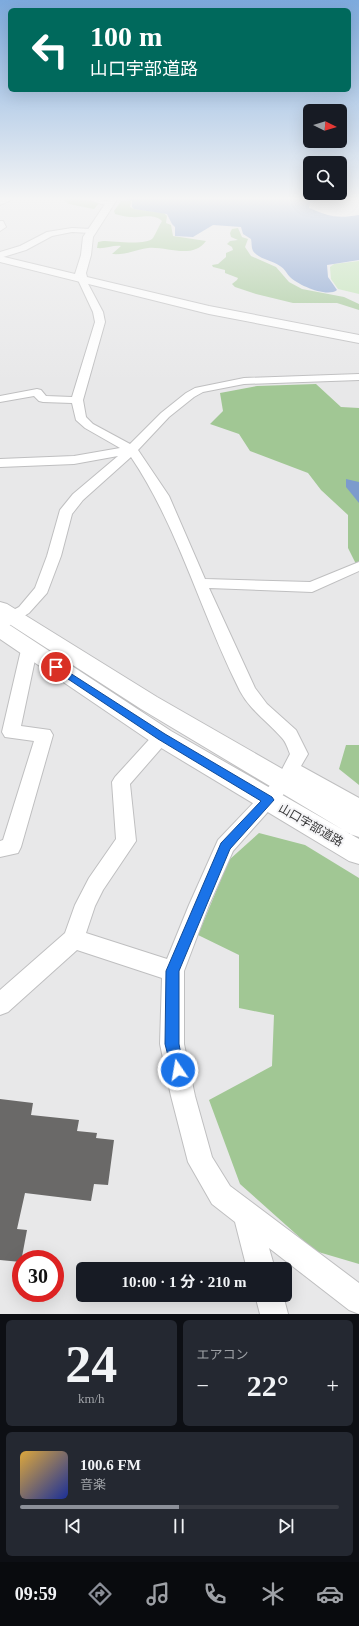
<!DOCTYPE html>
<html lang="ja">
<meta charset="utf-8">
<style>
:root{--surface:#171b24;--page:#242831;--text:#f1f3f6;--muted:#9ea1a6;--line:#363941;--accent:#8c9099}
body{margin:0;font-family:"Times New Roman","Noto Sans JP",serif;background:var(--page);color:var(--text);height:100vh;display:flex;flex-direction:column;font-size:15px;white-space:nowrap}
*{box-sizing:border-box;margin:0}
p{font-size:13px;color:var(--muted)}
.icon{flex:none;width:22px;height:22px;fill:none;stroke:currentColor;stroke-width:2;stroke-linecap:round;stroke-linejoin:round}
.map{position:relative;height:1314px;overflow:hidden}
.details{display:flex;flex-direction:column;gap:6px;padding:6px;background:#0d0f14;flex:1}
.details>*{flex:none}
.guide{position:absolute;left:8px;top:8px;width:343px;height:84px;border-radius:6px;box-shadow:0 4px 16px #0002;background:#00695c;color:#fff;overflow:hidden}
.needle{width:26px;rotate:95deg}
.tools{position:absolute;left:303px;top:104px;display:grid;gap:8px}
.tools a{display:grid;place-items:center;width:44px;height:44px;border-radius:6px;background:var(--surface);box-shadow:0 4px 16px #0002;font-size:20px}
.speed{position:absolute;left:12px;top:1250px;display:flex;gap:8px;font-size:20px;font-weight:700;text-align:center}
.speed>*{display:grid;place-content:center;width:52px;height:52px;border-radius:50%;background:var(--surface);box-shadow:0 4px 16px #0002;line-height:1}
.speed .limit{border:6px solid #d22;background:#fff;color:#111}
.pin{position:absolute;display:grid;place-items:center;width:34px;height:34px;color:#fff;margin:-17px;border:2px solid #fff;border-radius:50%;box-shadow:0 1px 4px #0007}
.me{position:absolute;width:44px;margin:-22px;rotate:348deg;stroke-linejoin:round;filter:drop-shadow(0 0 3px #0008)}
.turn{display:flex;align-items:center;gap:14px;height:84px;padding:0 16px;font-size:18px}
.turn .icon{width:52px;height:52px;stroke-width:2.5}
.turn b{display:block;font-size:28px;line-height:34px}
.big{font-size:30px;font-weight:700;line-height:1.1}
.details .tile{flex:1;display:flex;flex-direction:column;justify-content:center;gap:6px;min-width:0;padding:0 14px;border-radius:6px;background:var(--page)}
.details .dial{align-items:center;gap:0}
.dial b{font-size:52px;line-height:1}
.song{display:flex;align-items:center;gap:12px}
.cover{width:48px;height:48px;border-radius:6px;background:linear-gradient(135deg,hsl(40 70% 55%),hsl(230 70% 35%))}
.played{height:4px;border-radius:2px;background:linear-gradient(90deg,var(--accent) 50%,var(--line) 50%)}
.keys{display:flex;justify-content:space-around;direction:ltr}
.heat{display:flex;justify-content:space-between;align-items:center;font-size:22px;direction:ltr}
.details .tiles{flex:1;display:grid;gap:6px;grid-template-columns:1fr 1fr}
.tile:last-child{grid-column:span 2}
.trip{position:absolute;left:76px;top:1262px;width:216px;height:40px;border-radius:6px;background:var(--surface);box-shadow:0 4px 16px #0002;font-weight:700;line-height:40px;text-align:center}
.menu{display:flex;height:64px;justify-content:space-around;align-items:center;background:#090b0e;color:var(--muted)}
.menu .icon{width:28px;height:28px}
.menu .current{color:var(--accent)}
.menu b{font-size:18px;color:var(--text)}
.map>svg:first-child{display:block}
</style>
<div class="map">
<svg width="359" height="1314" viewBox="0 0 359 1314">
<rect width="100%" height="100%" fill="#e8e8e9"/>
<path fill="#bce2af" d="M359 261V294L338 289 331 279 330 267 334 264Z"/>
<path fill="#a1c794" d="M62 198H103L94 209 69 204Z
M129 200 131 202 130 207 134 209 164 213 167 216 166 223 171 225 173 236 206 241C192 260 167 246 148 248 134 250 127 255 112 254L121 246C113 245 105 249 97 248L98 242 103 241C114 241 146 246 153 238 156 233 159 226 162 221 153 213 142 218 131 217 126 217 120 215 115 214L114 211 121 201Z
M238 228 242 237 248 239 245 247 251 256 276 267 289 282 302 289 344 297 359 304V310L337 303H293L256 294 235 287 232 284 237 280 238 278 225 273V270L213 267 212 265 218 264 226 257V253L233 250 232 247 227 244 230 241 238 240 231 237 230 233 232 229Z
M316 384 341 407 359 408V570L348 548V515L321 490 308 473 250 451 239 434 210 424 223 411 220 393 257 386Z
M346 745H359V785L339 769Z
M259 833 305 845 359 878V1264L315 1251 240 1184 209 1100 272 1066 274 1015 239 1008V955L198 935 229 860Z"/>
<path fill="#7c9bcd" d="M127 198H327L310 203 309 208C329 216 335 219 359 215V260L327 265 328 277 337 290C327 298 298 285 290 277 287 274 285 269 280 266 272 260 260 260 253 251 251 247 252 243 251 239L243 234 241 227 213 225 193 237 175 236V227L172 224 167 214 134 209 132 207V201L127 200Z
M346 479 359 482V503L346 487Z"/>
<path fill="#6a6968" d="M0 1099 33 1103 31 1115 79 1120 77 1131 97 1133 96 1138 114 1140 108 1185 94 1184 91 1201 25 1193 17 1229 27 1230 21 1262 0 1260Z"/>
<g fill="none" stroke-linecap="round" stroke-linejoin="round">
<defs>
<path id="minor" d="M5 198H15L0 205V200Z
M82 198H96L113 204 109 206Z
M0 221H3L6 227 0 231Z
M72 228 91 229 95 231 91 233 72 232 52 236 26 250 0 258V252L20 246 47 232Z
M82 277 86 280 103 312 105 322 83 400 86 417 93 424 130 444 161 413 186 393 195 388 244 378 359 374V380L244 384 203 392 194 397 169 417 138 450 169 496 205 579 310 582 359 562V571L312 592 209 588 255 688 267 704 296 730 308 754 301 766 359 798V815L352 812 294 780 290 787 233 851 209 905 184 971V1044L195 1096 212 1157 230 1186 359 1283V1314L349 1310 269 1248 275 1269H247L235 1222 212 1204 188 1162 171 1096 160 1044 162 978 77 950 8 1012 0 1015V990L65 933 75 905 89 878 116 839 112 782 115 777 156 732 162 730 168 732 171 737 130 784 136 841 103 890 95 906 86 933 167 959 189 905 218 840 278 777 290 754C288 749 286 742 282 738 268 722 250 710 240 691 201 614 179 528 131 457L83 500 72 514 61 556 47 593 29 613 5 628 0 629V617L19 607 35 588 47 556 60 510 73 494 118 456 74 464 0 467V459L74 456 120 448 85 428 76 420 72 403 43 402 39 401 34 396 0 402V396L37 389 41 390 46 396 72 397 95 322 93 312 78 280Z
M29 645 35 646 37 650 21 726 50 730 53 735 21 847 18 853 0 857V841L3 840 34 741 5 737 2 732 21 650 23 646Z
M255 1295H283L288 1314H260Z"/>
<path id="tertiary" d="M109 198H118L93 237 91 255 86 273 87 277 209 306 359 335V343L209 314 0 262V256L75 274 81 255 83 237Z"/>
<path id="primary" d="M0 602 7 604 157 697 359 813V837L350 834 141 709 0 618Z
M0 622 8 624 171 731 359 839V864L349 861 153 743 0 639Z"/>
</defs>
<use href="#minor" stroke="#bfbfc0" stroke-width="2"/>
<use href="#tertiary" stroke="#bfbfc0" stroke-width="2"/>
<use href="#primary" stroke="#bfbfc0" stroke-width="2"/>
<use href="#minor" fill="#fff" fill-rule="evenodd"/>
<use href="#tertiary" fill="#fff" fill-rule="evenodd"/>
<use href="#primary" fill="#fff" fill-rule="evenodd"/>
</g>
<linearGradient id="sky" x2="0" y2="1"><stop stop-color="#7daadd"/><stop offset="0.52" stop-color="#f5f5f5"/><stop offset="1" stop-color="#f5f5f5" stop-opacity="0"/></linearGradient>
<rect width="359" height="382" fill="url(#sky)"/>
<path fill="#1a73e8" stroke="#114b97" d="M56 664 165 734 272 797 274 800 230 849 179 971V1044L184 1070 182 1075 178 1077 173 1075 165 1044 166 971 221 843 261 801 158 739 53 669 51 667Z"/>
<g text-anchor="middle" stroke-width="4" stroke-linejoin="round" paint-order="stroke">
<g font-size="12" fill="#373738" stroke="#f5f5f7">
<text transform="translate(311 825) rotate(30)" y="4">山口宇部道路</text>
</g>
</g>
</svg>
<div class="tools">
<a><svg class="needle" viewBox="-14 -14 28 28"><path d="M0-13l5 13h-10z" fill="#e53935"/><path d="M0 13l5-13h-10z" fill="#9ea1a6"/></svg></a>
<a><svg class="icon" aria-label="search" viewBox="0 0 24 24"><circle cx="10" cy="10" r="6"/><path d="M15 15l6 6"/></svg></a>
</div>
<div class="speed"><div class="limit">30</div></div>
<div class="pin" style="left:56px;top:667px;background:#d93025"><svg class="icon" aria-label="arrive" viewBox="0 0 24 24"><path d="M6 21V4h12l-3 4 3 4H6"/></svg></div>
<svg class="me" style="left:178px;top:1070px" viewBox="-20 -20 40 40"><circle r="17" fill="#1a73e8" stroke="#fff" stroke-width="3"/><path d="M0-11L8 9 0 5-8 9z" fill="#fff"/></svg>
<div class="trip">10:00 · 1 分 · 210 m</div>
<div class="guide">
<div class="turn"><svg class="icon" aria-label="left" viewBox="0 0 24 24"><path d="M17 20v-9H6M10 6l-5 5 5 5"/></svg><div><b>100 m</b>山口宇部道路</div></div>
</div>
</div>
<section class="details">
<div class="tiles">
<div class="tile dial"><b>24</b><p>km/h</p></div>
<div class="tile"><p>エアコン</p>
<div class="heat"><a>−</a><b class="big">22°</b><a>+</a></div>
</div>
<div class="tile">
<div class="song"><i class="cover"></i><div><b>100.6 FM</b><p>音楽</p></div></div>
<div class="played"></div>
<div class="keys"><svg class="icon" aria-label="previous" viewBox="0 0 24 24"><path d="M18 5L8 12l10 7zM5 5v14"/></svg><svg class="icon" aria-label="pause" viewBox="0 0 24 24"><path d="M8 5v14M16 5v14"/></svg><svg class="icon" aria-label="next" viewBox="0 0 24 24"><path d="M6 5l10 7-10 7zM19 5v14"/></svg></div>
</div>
</div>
</section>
<nav class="menu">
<b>09:59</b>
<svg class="icon current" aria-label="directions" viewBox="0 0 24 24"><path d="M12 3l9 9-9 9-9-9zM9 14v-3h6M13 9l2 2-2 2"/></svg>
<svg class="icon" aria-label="music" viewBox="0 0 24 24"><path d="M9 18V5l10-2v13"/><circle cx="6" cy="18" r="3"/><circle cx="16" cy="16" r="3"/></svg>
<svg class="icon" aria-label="phone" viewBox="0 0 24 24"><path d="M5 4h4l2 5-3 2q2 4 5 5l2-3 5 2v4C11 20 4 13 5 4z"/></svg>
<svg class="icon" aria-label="climate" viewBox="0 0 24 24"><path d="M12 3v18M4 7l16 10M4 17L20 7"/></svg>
<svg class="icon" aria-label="car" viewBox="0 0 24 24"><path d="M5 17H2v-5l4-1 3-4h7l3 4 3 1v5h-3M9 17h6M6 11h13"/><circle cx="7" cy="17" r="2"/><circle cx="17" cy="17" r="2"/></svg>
</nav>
